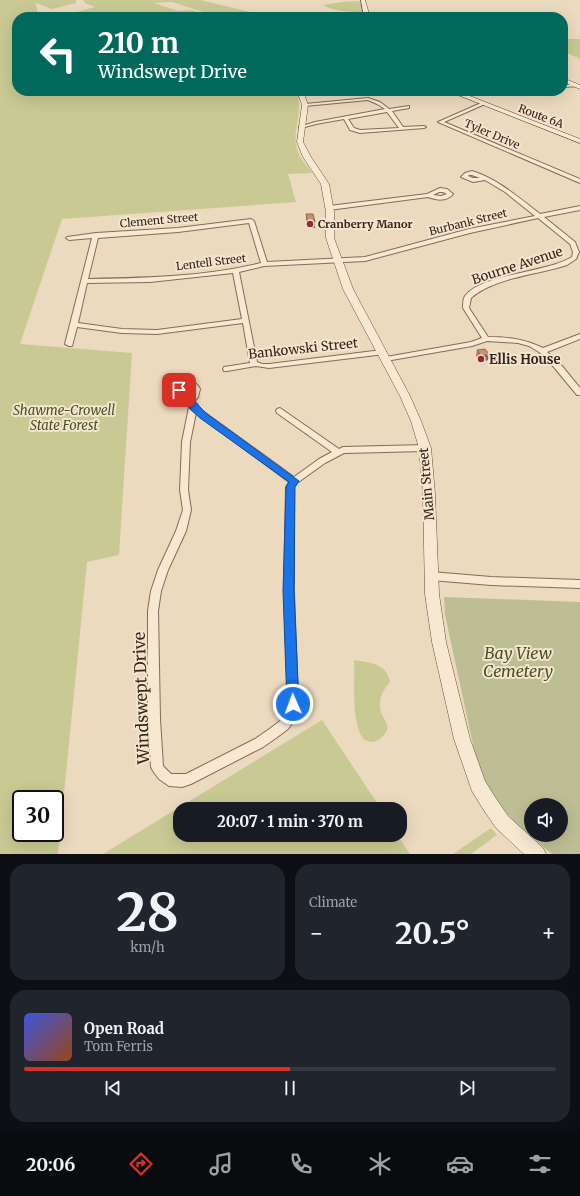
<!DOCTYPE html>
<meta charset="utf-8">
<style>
:root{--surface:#171b24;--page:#20242c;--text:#f1f3f6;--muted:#9ea1a6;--line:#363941;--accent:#d93025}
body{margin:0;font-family:Merriweather,serif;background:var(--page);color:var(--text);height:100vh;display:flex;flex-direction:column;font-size:15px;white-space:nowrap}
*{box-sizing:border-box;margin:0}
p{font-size:13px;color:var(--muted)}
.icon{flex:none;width:22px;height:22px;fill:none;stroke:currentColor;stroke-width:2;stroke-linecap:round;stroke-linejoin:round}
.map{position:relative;height:854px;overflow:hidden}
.side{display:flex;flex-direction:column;gap:10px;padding:10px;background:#0d0f14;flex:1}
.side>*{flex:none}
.hud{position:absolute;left:12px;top:12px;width:556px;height:84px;border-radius:16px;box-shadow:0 4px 16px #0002;background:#00695c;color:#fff;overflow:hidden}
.fabs{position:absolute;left:524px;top:798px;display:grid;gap:8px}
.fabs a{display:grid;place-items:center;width:44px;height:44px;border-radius:50%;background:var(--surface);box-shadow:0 4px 16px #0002;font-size:20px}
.speed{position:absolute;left:12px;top:790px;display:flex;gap:8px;font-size:20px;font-weight:700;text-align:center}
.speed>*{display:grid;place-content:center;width:52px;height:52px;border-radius:50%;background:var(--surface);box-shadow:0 4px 16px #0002;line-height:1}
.speed .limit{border:2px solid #111;border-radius:6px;background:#fff;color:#111}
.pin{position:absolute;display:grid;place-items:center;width:34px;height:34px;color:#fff;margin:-17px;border-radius:8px;box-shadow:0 2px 6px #0006}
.me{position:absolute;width:44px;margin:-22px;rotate:358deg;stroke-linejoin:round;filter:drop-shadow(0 0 3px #0008)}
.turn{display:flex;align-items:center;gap:14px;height:84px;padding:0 20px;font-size:18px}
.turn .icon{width:52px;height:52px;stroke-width:2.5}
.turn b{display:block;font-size:28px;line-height:34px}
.big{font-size:30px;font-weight:700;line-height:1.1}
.side .widget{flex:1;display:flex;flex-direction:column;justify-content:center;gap:6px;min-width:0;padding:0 14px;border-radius:16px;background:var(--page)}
.side .dial{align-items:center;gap:0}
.dial b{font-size:52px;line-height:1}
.song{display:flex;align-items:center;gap:12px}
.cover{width:48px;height:48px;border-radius:6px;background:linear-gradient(135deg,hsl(230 70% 55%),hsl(20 70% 35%))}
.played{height:4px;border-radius:2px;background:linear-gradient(90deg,var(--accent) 50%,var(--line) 50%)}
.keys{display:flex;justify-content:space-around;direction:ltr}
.heat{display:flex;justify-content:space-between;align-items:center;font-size:22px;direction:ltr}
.side .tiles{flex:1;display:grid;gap:10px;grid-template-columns:1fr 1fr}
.widget:last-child{grid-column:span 2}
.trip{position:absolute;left:173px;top:802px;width:234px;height:40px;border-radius:16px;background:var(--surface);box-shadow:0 4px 16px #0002;font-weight:700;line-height:40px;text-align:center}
.tab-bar{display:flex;height:64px;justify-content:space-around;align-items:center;background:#090b0e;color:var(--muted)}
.tab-bar .icon{width:28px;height:28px}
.tab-bar .active{color:var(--accent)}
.tab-bar b{font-size:18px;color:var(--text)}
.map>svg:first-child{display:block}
</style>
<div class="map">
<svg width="580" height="854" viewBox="0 0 580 854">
<rect width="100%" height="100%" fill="#ecdabf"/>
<path fill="#c9c994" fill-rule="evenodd" d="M0 0H76V3L52 9 36 3 38 17H17V91H296C305 114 290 131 298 152 300 159 308 167 312 173L288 174 296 202 62 219 20 344 132 353 119 555 87 562 58 854H0ZM21 799H55V833H21Z
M83 0H201L254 13 210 14 172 2 154 3 178 11 191 10 204 14 166 17H70V14L95 7 85 3Z
M359 1 362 6V12C353 13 329 10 323 5L342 2Z
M284 13 309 14 305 17H227Z
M566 39H580V59L563 51V47L566 43 565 40Z
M354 660C370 663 387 663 390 682 384 689 379 697 380 707 381 721 396 725 380 739 376 742 370 743 365 740 361 737 359 732 358 727 352 706 355 682 354 660Z
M322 720 381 809H180V835H397L410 854H103Z
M491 828 497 835 471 854H453Z"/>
<path fill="#bdbe93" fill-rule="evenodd" d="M444 597 580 602V854H552L517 825 492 797 477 763 445 615ZM531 805H561V835H531Z"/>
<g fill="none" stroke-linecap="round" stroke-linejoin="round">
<defs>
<path id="minor" d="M563 85H578L580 86 563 87Z
M368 98 380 102 389 109 409 106V108L392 111 403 127 424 126 426 127 424 128 360 133 350 130 344 119 316 124 301 128 299 127 315 122 385 109 377 104 368 100 305 106 303 105 305 104ZM387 112 399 128 360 130 354 128 348 119Z
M481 103 485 104 444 122 580 179V183L438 122Z
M472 171C498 179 519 198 540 214L580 206V210L544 217 575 242 579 252 576 259 567 265C537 275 495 277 471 298L469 308 488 337C508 337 525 339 543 348L580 334V339L547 352 562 366 580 388V395H577L548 360 539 352 529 346 518 343 487 341 472 346 386 361 382 359 386 357 471 342 482 338 463 308C463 304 463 299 465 296 481 274 546 273 572 257L573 252 570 244 538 218 470 233 365 261 264 266 239 272 257 362 262 364H269L382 350 386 352 385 354 269 368 256 366 227 371H224L223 369 224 367 250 363 243 323 157 334 122 333 77 327 72 346H69L65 344 92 238 69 240 66 238 67 237 96 233 178 228 251 219 254 221 267 262 365 257 469 229 535 216 505 192 485 180 473 182 461 177 465 173ZM469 175H472L480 178H473L468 176ZM249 223 261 263C204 277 145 278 88 279L98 238 178 232ZM233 273 242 319 157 330 122 329 78 323 87 283 150 282Z
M440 188 447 189 453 194C446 202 437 200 428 197L329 210 326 208 329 206 427 194ZM443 192 447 194 441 196 433 195 439 192Z
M182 383C191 381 196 381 200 389L198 397 193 403H187L177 395 175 390ZM187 387H191L192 389 190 397 183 391Z
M193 404 294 477 319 459 332 452 277 413 276 411 277 409 280 408 339 449 343 447 425 445 429 448 425 451 344 453 325 463 297 483 294 487V591L298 704 295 719 288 729 276 738 263 747 191 784 182 787 169 786 159 779 153 771 151 767 148 719V611L151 591 158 570 176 531 183 510 180 490 182 442 189 407ZM196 413 289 482 286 487 284 591 288 704 286 713 280 721 268 730 255 739 186 774H171L163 766 160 719 158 611 161 591 168 570 186 531 191 510 188 490 190 442Z
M431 572 491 577 580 580V588L491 585 431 580 428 579 426 576 428 573Z"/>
<path id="secondary" d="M361 0H365L370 17H364Z
M563 78 580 85V89L563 82Z
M297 91H303L308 105 303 142 311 157 329 184 334 212V238L353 289 410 396 421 421 431 448 435 494 439 594 446 642 470 739 485 781 495 797 508 816 543 848 546 854H524L496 828 483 809 472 791 454 739 432 642 425 594 423 494 419 448 411 421 400 396 343 289 326 238V212L321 184 303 157 297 142 302 105Z
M448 91H457L580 139V143Z"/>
</defs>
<use href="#minor" stroke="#846b58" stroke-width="2"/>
<use href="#secondary" stroke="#664c3b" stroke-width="1"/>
<use href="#minor" fill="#f7e8d2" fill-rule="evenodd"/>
<use href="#secondary" fill="#f7e8d2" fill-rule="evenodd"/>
</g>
<path fill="#ad7c65" d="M306 214 315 222V228H307L306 220Z
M477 350 488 360 480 362 476 356Z"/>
<path fill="#8d6553" d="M489 354 488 360 480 362 481 356Z"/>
<path fill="#c99076" stroke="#8d6553" d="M306 214H313L315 222 308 223Z
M485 349 489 354 481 356 477 350Z"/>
<path fill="#1a73e8" stroke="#114b97" d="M179 387 182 388C187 396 189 394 193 399 198 404 201 409 207 414L299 481 295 487 294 591 299 704 298 708 293 710 289 708 287 704 283 591 286 487 289 482 200 418 190 409 186 403 179 398 175 390Z"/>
<g fill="#912a36" stroke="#f4e5ce" stroke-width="1.5">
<circle cx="310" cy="224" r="4"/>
<circle cx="481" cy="359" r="4"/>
</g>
<g text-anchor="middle" stroke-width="4" stroke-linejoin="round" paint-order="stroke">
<g font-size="11" fill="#34251c" stroke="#f4e5ce">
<text transform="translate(541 116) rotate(21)" y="4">Route 6A</text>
<text transform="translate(492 134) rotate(23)" y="4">Tyler Drive</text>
<text transform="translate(159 220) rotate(-5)" y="4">Clement Street</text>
<text transform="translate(468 222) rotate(-14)" y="4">Burbank Street</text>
<text transform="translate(211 262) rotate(-7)" y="4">Lentell Street</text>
</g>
<g font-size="11" font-weight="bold" fill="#34251c" stroke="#f4e5ce" text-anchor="start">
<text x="318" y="228">Cranberry Manor</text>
</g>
<g font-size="13" fill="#34251c" stroke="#f4e5ce">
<text transform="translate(517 265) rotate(-18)" y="5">Bourne Avenue</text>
<text transform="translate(303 348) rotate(-6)" y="5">Bankowski Street</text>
<text transform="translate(426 484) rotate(-95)" y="5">Main Street</text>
</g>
<g font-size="13" font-weight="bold" fill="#34251c" stroke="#f4e5ce" text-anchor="start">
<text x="489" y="364">Ellis House</text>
</g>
<g font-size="13" font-style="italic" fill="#495023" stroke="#f4e5ce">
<text x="64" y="415">Shawme-Crowell<tspan x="64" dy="15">State Forest</tspan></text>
</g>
<g font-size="16" font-style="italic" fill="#495023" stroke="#f4e5ce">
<text x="518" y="659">Bay View<tspan x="518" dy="18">Cemetery</tspan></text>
</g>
<g font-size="16" fill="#34251c" stroke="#f4e5ce">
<text transform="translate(141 698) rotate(-92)" y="6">Windswept Drive</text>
</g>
</g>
</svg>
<div class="fabs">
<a><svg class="icon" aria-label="sound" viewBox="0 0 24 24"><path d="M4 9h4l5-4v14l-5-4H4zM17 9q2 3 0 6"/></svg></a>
</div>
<div class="speed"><div class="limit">30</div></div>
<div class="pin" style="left:179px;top:390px;background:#d93025"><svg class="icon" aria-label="arrive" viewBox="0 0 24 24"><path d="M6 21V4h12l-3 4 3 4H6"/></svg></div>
<svg class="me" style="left:293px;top:704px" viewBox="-20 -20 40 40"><circle r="17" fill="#1a73e8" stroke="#fff" stroke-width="3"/><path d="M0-11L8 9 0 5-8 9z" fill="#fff"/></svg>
<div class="trip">20:07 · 1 min · 370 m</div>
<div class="hud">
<div class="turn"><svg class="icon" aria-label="left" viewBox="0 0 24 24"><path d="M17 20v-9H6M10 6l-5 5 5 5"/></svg><div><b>210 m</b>Windswept Drive</div></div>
</div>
</div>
<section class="side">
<div class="tiles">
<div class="widget dial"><b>28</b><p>km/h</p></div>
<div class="widget"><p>Climate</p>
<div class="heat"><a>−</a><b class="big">20.5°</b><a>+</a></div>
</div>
<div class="widget">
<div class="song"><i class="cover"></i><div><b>Open Road</b><p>Tom Ferris</p></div></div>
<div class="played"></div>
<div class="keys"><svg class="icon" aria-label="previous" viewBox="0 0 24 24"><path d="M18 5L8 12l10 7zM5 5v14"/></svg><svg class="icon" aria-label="pause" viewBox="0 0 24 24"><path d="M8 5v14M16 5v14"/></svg><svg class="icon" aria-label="next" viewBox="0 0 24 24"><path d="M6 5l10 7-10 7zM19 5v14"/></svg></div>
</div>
</div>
</section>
<nav class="tab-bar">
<b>20:06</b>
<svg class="icon active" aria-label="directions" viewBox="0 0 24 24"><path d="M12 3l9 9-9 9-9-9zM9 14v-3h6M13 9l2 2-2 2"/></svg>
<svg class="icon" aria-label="music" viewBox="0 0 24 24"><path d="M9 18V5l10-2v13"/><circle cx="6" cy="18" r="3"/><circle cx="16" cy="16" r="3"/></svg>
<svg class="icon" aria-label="phone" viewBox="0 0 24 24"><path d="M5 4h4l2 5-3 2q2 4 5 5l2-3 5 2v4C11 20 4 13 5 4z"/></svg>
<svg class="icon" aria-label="climate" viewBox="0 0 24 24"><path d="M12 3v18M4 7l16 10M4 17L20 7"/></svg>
<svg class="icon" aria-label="car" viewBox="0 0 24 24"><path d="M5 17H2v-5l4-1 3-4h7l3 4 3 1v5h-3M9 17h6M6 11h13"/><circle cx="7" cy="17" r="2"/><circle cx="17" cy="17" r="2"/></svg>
<svg class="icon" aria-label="filters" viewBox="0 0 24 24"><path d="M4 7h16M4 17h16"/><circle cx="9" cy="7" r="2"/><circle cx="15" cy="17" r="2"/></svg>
</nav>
